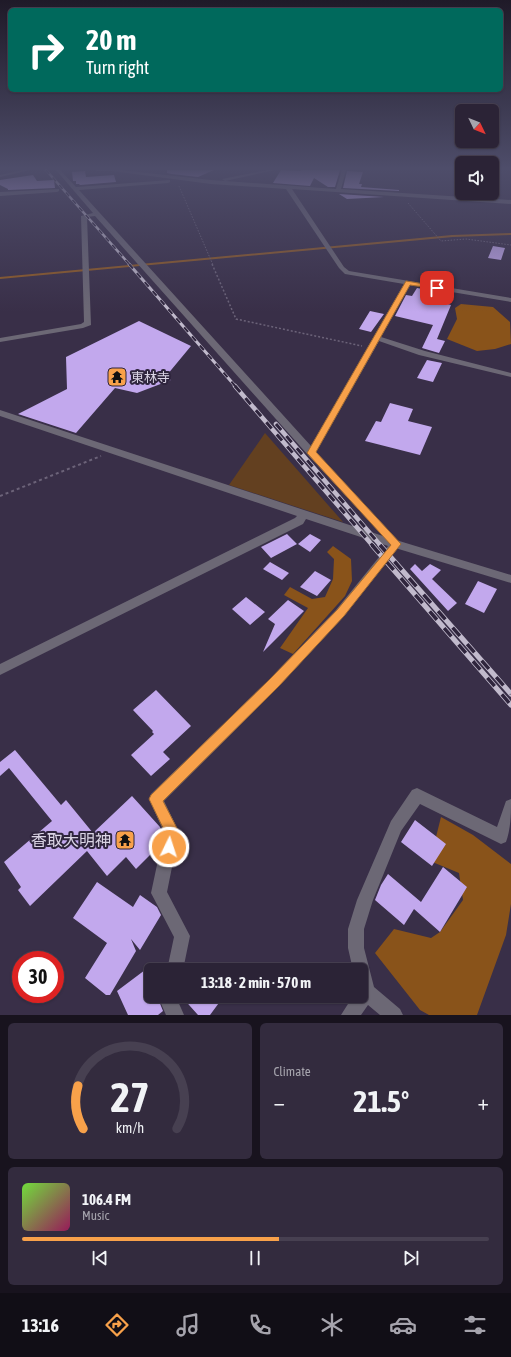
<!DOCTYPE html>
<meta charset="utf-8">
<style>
:root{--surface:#2b2336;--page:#332b3e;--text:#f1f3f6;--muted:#a6a4ad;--line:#474051;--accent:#f8a14a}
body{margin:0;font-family:"Asap Condensed","Noto Sans JP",sans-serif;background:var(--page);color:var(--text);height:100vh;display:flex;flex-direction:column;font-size:15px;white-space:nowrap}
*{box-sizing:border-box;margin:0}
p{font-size:13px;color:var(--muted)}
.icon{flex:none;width:22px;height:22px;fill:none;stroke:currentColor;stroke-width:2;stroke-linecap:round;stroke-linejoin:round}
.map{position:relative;height:1015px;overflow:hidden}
.sheet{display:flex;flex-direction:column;gap:8px;padding:8px;background:#18131e;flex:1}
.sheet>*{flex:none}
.guide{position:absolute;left:8px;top:8px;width:495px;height:84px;border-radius:6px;box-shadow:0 1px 3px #0004,0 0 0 1px var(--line);background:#00695c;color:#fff;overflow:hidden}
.needle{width:26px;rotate:133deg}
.tools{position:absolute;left:455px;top:104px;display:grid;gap:8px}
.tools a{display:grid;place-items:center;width:44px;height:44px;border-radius:6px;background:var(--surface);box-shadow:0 1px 3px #0004,0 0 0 1px var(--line);font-size:20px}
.speed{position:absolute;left:12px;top:951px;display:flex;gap:8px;font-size:20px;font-weight:700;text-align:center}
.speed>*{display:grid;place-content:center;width:52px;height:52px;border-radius:50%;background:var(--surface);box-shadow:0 1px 3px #0004,0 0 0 1px var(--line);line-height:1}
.speed .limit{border:6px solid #d22;background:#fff;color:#111}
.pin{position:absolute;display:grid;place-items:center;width:34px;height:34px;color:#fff;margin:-17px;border-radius:8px;box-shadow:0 2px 6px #0006}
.me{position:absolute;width:44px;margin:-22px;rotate:4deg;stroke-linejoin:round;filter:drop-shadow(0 0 3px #0008)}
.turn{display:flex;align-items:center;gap:14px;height:84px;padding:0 12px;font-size:18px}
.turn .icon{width:52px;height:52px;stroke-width:2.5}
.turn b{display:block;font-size:28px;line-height:34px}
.big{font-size:30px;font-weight:700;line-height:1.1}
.sheet .card{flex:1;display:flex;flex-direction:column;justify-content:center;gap:6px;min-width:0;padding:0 14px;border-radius:6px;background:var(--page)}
.sheet .dial{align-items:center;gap:0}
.dial svg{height:104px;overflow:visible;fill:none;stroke:var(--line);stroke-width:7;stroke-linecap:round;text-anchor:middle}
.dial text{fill:var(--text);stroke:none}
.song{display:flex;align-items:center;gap:12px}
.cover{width:48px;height:48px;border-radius:6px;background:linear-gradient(135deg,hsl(100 70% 55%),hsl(330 70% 35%))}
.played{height:4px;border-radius:2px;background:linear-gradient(90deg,var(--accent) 55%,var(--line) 55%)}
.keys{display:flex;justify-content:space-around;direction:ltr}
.heat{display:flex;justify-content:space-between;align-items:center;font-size:22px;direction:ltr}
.sheet .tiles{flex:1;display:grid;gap:8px;grid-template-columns:1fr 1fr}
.card:last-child{grid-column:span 2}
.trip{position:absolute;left:144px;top:963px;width:224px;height:40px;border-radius:6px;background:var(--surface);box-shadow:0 1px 3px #0004,0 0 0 1px var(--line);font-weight:700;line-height:40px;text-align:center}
.tabs{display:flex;height:64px;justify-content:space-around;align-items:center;background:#110e16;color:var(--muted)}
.tabs .icon{width:28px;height:28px}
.tabs .selected{color:var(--accent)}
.tabs b{font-size:18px;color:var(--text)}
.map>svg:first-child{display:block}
</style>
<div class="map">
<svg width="511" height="1015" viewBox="0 0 511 1015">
<rect width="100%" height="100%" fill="#392f48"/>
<path fill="#634020" d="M265 433 343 522 229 485Z"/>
<path fill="#89531a" d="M461 304 493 307 510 322 511 344 495 349 477 351 447 339 457 319 455 308Z
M333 546 351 559 352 581 345 596 293 654 280 648 308 608 284 595 290 587 312 599 325 597 333 579 334 559 327 552Z
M441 817 473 835 511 864V904L506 935 477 1015H429L420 1010 375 953 394 929 431 938 440 932 463 900 459 873 430 861Z"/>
<path fill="#915b24" d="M511 233V235L453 237 0 279V277L452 235Z"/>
<path fill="#c2a8ed" d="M167 170H214L198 177 172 174 167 173Z
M281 170 302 171 300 170H340L335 187H328L314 178 310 186 273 183Z
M85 171 86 177 114 175 116 182 80 185 79 184H76V181H73L72 172Z
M347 171 363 172 359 184H362L361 187 399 190V191L343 188Z
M33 175 37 181 54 180 55 188 8 190V189L0 185V180Z
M339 194 384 197 347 199Z
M493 246 505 248 501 260 488 258Z
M426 278 445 281 444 285 424 282Z
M417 288 440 292 436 301 451 305 437 339 445 341 439 353 422 348 433 325 395 316 406 295 412 296Z
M370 311 384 314 371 332 359 329Z
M139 321 191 346 167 375 171 380 137 393 115 388 76 433 18 414 67 389 66 357Z
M427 360 442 363 433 382 417 378Z
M390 403 413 409 408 421 432 427 420 455 365 441 376 421 381 422Z
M287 534 297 544 271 558 261 547Z
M310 534 321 540 310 552 298 544Z
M270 562 289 573 282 580 263 569Z
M415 564 422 571 430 564 441 570 432 579 457 603 448 611 410 569Z
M315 571 331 580 317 596 300 587Z
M478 581 497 589 484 613 465 604Z
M246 597 265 612 250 625 232 609Z
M288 600 304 611 263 652 275 624 268 619Z
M156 690 191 726 163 752 170 759 151 776 131 755 154 734 152 732 153 731 133 710Z
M15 750 61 805 66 800 93 833 132 796 160 827 162 832 160 845 136 869 126 857 107 876 87 851 30 906 18 890 21 887 4 862 52 821 9 768 0 776V762Z
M415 820 446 844 432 866 401 842Z
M443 867 467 887 440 932 414 909 404 925 375 900 381 885 388 874 421 902Z
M97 882 133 907 140 895 157 907 161 915 140 950 131 939 136 951 110 995H106L85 978 107 943 73 918Z
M145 970 151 983V996H157L163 1011 158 1015H128L117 991Z
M181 996H224L210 1015H198Z"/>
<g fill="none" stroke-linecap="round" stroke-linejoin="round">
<path stroke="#6c6379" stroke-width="1" stroke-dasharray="1.5 1.5" stroke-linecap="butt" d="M179 186 213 265
M408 203 441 241 466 239 511 245"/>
<path stroke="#6c6379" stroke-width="1.5" stroke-dasharray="2 2" stroke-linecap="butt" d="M212 264 236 319 362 346"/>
<path stroke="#6c6379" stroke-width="2" stroke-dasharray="3 3" stroke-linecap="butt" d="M0 496 101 456"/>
<path fill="#6c6875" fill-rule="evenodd" d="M23 170H30L0 177V175Z
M56 170H60L76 187 170 180V182L168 183 79 190 311 446 404 284 345 274 339 268 286 189 211 184 112 171H97L95 170H120L211 180 336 189 342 170H346L341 189 511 200V204L292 189 344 267 349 271 511 298V302L410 285 381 337 425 351 511 373V377L419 355 379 341 316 452 401 544 344 616 278 687 164 801 179 832 167 892 190 936 183 970H167L174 937 151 893 164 832 149 799 151 794 270 679 336 610 388 546 306 519 303 524 0 675V664L295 518 297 516 0 416V410L383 536 308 455 95 216 87 217 91 325 83 328 0 342V338L81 324 84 322 81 216 93 213Z
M268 170H275L225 181 222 179Z
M59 189V191L57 192 0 196V192Z
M417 788 497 827 506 801 511 799C511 814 511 828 506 842L501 844 420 804 401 831 373 900 364 929V948L374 987 400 1009 403 1015H380L368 1005 361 1015H341L353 996H361V970H353L348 948V929L357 900 391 821 412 790Z
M160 996H178L177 999 184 1015H166L159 999Z"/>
<path fill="#6c6875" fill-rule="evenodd" d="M396 540 511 575V583L392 547 391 544 392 541Z"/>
<defs>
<path id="rail-far3" d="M46 170 130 265"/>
<path id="rail-far2" d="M129 264 236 387"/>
<path id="rail-far1" d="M235 386 373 546
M276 424 381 546"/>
<path id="rail" d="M372 545 511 705
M380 545 511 694"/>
</defs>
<use href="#rail-far3" stroke="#c1bacc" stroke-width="2.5"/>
<use href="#rail-far2" stroke="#c1bacc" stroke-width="3"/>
<use href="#rail-far1" stroke="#c1bacc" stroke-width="4.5"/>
<use href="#rail" stroke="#c1bacc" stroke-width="5"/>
<use href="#rail-far3" stroke="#2f253d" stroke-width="1.5" stroke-dasharray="5" stroke-linecap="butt"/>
<use href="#rail-far2" stroke="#2f253d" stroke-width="2" stroke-dasharray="6" stroke-linecap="butt"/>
<use href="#rail-far1" stroke="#2f253d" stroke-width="3" stroke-dasharray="8" stroke-linecap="butt"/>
<use href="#rail" stroke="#2f253d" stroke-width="3.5" stroke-dasharray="11" stroke-linecap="butt"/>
</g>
<linearGradient id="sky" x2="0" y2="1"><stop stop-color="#1f1a28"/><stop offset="0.54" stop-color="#4e4d6a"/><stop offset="1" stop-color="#4e4d6a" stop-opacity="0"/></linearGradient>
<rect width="511" height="312" fill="url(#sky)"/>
<path fill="#f8a14a" stroke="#a16930" d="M406 281 437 286 440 288 437 289 410 285 316 452 401 544 344 616 279 686 163 801 179 832 174 852 169 854 164 852 162 847 165 832 149 799 151 795 270 679 337 610 391 545 307 453Z"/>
<defs>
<symbol id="temple-square" viewBox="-11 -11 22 22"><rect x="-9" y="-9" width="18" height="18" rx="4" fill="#f8a14a" stroke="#2f253d"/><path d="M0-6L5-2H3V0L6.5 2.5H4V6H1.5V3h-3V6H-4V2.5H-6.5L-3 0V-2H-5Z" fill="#111"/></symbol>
</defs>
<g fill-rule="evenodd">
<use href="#temple-square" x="106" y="366" width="22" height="22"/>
<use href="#temple-square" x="114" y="829" width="22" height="22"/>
</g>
<g text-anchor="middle" stroke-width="4" stroke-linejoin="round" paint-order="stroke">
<g font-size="13" fill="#dbd5e5" stroke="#2f253d" text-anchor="start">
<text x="131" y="382">東林寺</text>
</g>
<g font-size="16" fill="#dbd5e5" stroke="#2f253d" text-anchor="end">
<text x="111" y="846">香取大明神</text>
</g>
</g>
</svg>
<div class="tools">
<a><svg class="needle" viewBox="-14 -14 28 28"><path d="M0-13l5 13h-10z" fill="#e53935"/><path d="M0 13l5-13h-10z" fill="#a6a4ad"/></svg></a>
<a><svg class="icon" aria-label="sound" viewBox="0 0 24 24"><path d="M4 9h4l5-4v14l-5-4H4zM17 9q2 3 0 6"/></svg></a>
</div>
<div class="speed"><div class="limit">30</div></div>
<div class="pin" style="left:437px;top:288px;background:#d93025"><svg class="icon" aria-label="arrive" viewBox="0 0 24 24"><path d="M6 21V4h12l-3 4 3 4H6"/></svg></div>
<svg class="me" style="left:169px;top:847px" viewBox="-20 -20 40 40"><circle r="17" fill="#f8a14a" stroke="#fff" stroke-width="3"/><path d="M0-11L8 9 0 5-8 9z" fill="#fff"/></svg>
<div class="trip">13:18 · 2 min · 570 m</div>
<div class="guide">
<div class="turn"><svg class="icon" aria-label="right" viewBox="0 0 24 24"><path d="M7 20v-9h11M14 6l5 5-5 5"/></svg><div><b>20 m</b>Turn right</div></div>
</div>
</div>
<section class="sheet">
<div class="tiles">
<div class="card dial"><svg viewBox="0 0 100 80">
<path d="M14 69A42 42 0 1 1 86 69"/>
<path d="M14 69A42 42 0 0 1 10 36" stroke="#f8a14a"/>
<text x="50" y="56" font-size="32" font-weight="700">27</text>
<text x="50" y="72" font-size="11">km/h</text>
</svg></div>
<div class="card"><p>Climate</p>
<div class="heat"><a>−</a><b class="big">21.5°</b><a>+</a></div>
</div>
<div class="card">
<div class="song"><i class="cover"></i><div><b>106.4 FM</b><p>Music</p></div></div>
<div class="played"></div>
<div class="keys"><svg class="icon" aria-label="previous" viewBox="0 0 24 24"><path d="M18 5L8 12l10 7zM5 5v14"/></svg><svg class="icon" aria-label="pause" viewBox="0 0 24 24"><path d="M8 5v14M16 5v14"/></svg><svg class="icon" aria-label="next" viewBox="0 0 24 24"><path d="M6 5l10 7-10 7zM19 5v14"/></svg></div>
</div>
</div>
</section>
<nav class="tabs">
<b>13:16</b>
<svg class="icon selected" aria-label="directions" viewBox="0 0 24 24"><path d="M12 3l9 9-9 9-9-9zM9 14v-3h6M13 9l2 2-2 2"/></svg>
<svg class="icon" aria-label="music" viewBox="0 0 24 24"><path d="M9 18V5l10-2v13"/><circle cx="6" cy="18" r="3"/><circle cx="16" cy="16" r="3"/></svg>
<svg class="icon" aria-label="phone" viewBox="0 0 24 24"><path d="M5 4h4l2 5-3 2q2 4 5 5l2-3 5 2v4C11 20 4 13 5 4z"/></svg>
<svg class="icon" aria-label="climate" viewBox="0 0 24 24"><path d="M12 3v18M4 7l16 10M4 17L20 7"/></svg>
<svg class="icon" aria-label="car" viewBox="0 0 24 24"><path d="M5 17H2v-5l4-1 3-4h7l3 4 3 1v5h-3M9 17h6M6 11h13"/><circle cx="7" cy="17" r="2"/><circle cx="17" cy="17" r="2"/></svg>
<svg class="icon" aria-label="filters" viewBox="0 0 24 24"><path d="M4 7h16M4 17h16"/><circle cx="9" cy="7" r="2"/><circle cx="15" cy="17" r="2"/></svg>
</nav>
